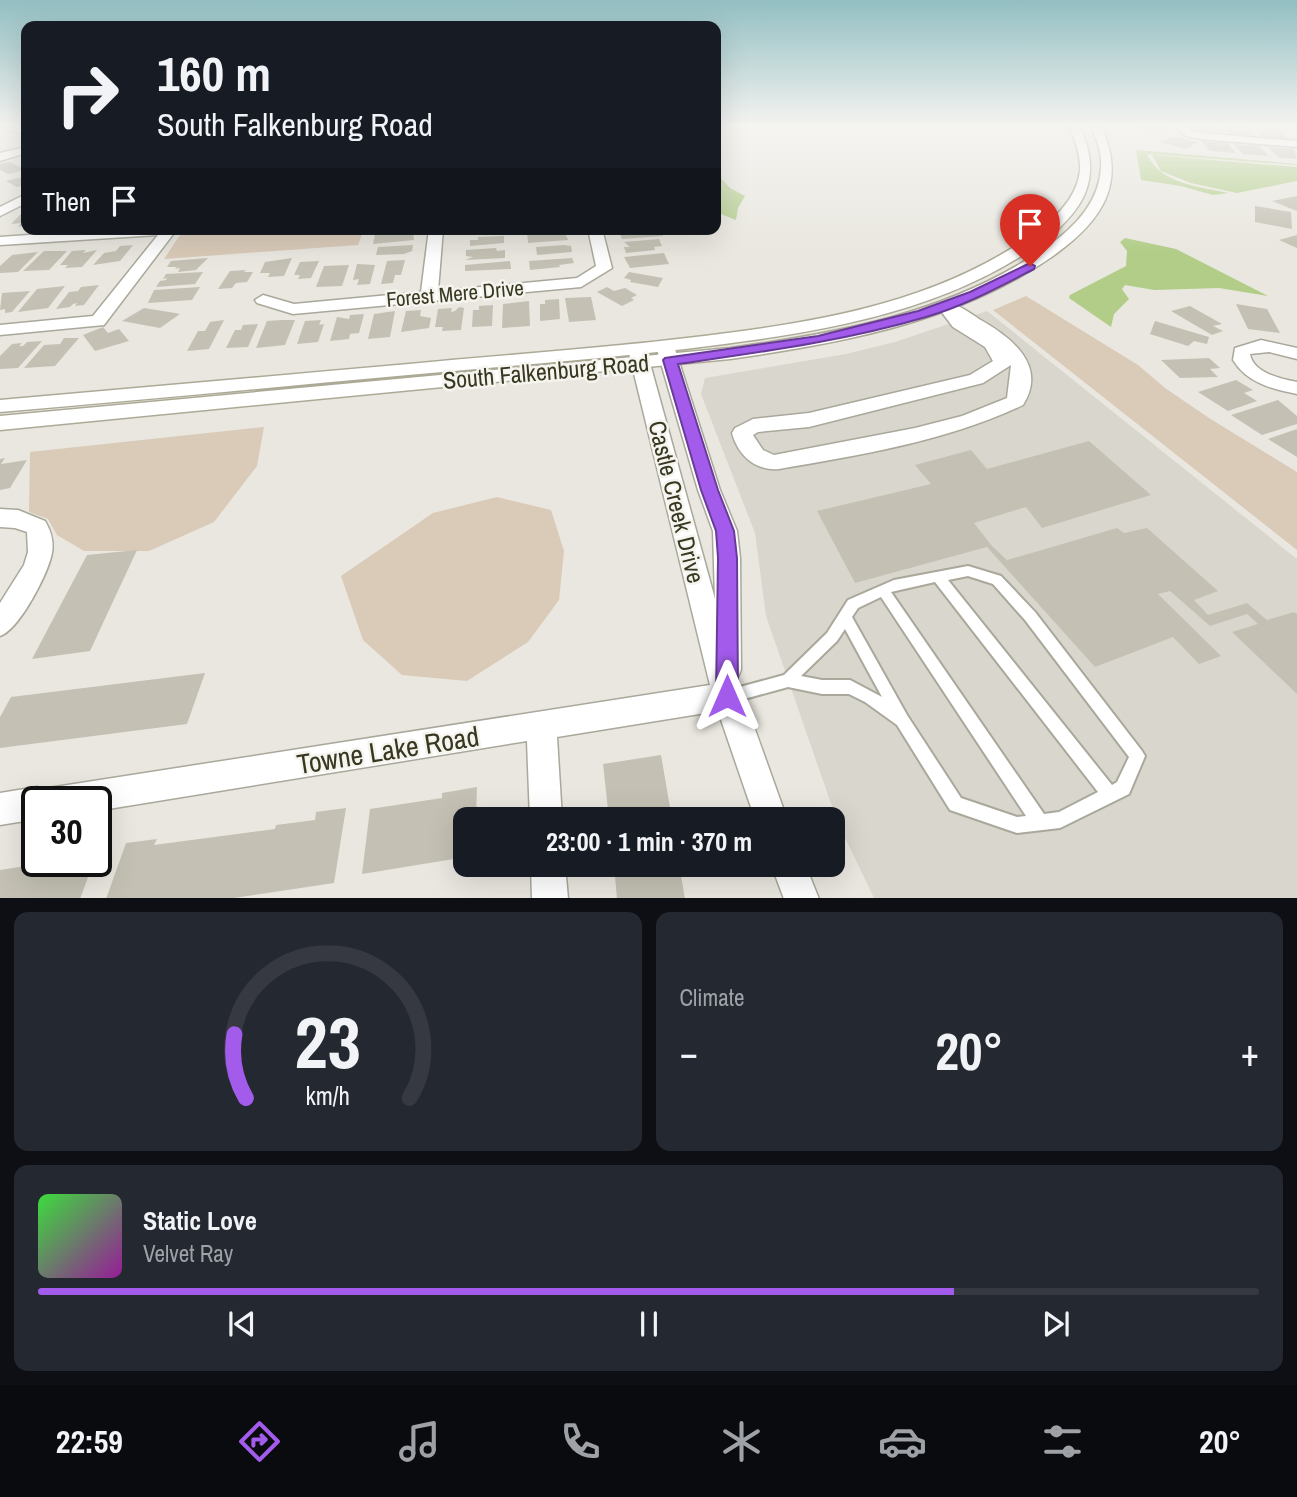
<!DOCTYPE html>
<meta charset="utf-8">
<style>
:root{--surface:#171b24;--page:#242831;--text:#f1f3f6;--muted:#9ea1a6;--line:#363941;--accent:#a25beb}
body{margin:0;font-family:"Archivo Narrow",sans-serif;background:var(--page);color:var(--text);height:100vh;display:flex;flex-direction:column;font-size:26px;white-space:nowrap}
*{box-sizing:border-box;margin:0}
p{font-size:23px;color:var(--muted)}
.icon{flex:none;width:38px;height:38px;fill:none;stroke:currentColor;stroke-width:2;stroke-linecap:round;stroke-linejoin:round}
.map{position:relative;height:898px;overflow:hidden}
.sheet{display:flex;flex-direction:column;gap:14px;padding:14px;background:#0d0f14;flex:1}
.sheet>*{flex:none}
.banner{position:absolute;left:21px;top:21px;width:700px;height:214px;border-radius:14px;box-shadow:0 7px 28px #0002;background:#171b24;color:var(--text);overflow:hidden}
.speed{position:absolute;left:21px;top:786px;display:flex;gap:14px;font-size:35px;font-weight:700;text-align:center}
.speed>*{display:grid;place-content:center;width:91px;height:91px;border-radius:50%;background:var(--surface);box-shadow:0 7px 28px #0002;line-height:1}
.speed .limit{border:4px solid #111;border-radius:10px;background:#fff;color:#111}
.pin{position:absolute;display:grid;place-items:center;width:60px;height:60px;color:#fff;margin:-72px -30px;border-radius:50% 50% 50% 0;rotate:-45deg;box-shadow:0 0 7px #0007}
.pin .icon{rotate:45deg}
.me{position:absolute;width:77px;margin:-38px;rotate:0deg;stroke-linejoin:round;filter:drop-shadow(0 0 5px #0008)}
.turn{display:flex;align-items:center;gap:24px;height:147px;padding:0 21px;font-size:32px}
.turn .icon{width:91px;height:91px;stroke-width:2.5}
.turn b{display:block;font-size:49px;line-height:60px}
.then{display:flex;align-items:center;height:66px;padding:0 21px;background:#0003;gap:14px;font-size:26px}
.big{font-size:52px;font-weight:700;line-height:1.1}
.sheet .card{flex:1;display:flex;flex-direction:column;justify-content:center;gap:10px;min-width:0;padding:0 24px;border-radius:14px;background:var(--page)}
.sheet .dial{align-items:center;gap:0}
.dial svg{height:182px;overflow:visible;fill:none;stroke:var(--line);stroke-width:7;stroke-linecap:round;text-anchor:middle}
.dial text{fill:var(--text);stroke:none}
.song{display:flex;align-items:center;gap:21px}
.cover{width:84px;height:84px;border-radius:10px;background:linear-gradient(135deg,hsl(120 70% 55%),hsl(300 70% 35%))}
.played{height:7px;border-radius:4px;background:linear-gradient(90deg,var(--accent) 75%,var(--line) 75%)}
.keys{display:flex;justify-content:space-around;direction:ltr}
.heat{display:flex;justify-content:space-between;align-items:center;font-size:38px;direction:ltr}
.sheet .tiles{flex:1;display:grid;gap:14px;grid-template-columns:1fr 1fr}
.card:last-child{grid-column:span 2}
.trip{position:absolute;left:453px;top:807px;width:392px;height:70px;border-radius:14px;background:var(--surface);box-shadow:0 7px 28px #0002;font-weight:700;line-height:70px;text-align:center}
.tabs{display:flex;height:112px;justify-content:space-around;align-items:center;background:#090b0e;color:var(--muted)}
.tabs .icon{width:49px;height:49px}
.tabs .current{color:var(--accent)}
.tabs b{font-size:32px;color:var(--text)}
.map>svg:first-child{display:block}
</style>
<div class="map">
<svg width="1297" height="899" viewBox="0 0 1297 899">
<rect width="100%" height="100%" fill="#e9e7df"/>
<path fill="#d9d6cd" d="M987 311 1297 559V898H874L837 821 766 616 755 533 701 394 705 378 846 354 895 342Z"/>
<path fill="#dacab8" d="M184 229H364L358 245 164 259Z
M1026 296 1138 365 1165 388 1209 418 1297 472V550L993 310Z
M264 427 257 466 214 522 149 551H84L57 535 48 519 29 512 30 452Z
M497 497 551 510 564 551 559 600 528 642 467 681 402 675 363 640 341 576 433 513Z"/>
<path fill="#b1cd88" d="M1136 150 1297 164V165L1147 154C1160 184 1200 187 1229 193L1213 195 1181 186 1141 180Z
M1152 155 1297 167V181L1237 193 1191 183 1161 171Z
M716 173 730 188 745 196 738 208 736 220 716 212Z
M1125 238 1176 249 1268 296 1219 288 1154 290 1125 285 1122 289 1129 299 1114 314 1111 327 1069 298 1070 295 1126 266 1127 251 1120 242Z"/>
<path fill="#c4c1b4" d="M1136 126H1165L1169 133 1139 130Z
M1194 126H1216L1223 133 1199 131Z
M1222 126 1246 127 1255 136 1230 134Z
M1253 128 1278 129 1288 139 1263 137Z
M1173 136 1198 142 1186 149 1161 142Z
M1201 141 1227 143 1236 153 1210 151Z
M1233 144 1259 146 1269 156 1243 154Z
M1268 147 1294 149 1297 159 1278 157Z
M10 162 26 170 8 174 0 170V164Z
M22 177 26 178V186L17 187 6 181Z
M1297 196V211L1272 201Z
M1255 206 1291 212 1292 229 1255 222Z
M26 212V226L18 227 21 223 11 224 22 213Z
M660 229 663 236 622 239 620 234Z
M564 230 568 240 528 243 527 232Z
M413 231 414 240 373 244 375 234Z
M1297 235V248L1279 240Z
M504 236V243L470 246V240H478V237Z
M659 239 662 246 654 247 655 250 626 253 624 247H630L624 242Z
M133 245 120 261 93 265 104 253 116 251 120 246Z
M413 245 412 251 404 254 376 255 378 247Z
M564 245 571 246 572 252 537 255 536 247Z
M496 248 497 251 505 250V258L465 260 473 257 466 256V250Z
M86 250 83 253 97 250 82 267 65 268 68 265H60L72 251Z
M44 251H67L49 270 23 271Z
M38 252 18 272 0 273V266L12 255Z
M664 253 669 264 630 268 624 257Z
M208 258 196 270 178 272 180 268 175 269 177 267H167L171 261Z
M292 258 284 276 268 277 270 273H260L265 262Z
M572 258 574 263 559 265 560 267 530 270 529 261Z
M405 260 401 275H395L393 283 381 284 387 261Z
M319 261 311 278 298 279 300 275H294L300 262Z
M510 261 511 269 465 271V265Z
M357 264 375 265 370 284 357 285 359 279 353 280Z
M349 265 342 286 316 287 324 266Z
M246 270 244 272H253L247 282 236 283 232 288 218 289 230 271Z
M203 272 195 284 156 287 160 281 166 280 167 278 163 279 166 274Z
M629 272 663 278 658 287 630 282 631 280 624 278Z
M99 285 84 305 75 306 77 303 73 304 70 307 56 309 69 292 78 291 81 287Z
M65 286 48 308 18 312 37 289Z
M200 287 192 300 148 303 154 290Z
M607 287 614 291 625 288 637 295 631 298 634 300 622 306 597 292Z
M30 291 12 312 5 313V309L0 310 2 293Z
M591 297 596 320 569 322 565 298Z
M559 299 560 319 540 321V304H545V300Z
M529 301 530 326 502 328 503 304Z
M1236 304 1267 309 1280 333 1248 329Z
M493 305 492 326 472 327 473 310H479V306Z
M1190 306 1222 324 1213 326 1223 331 1212 335 1171 311Z
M459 307 464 308 461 330 442 331 443 327H435L438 309 452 308 451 312 455 311Z
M144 308 175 313 180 314 160 328 122 321Z
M421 310 420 316 431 318 429 328 401 332 406 311Z
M395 311 390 337 368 339 374 314Z
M364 314 359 333 350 334 349 339 330 341 337 317 349 319 350 315Z
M224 320 209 349 187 351 198 331H205L210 322Z
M282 320H295L285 345 256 348 267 321Z
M321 320 319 325 324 324 318 342 297 344 305 321Z
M1155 321 1209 337 1207 344 1194 341 1188 346 1150 334Z
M258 324 248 347 226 348 235 330H241L243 325Z
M103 327 108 333 119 329 129 341 95 351 83 335Z
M64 338H79L55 366 24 368 44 345 60 344Z
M42 341 18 368 0 369V356L12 344 22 343 19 346H23L27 342Z
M1209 358 1220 368 1210 369 1218 377 1180 378 1161 360Z
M1236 380 1253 390 1244 393 1257 401 1228 411 1198 392Z
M1278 400 1297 416V424L1262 435 1231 415Z
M1297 429V457L1268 439Z
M1089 441 1151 495 1042 528 1026 507 974 523 992 546 1007 560 1117 528 1124 533 1147 528 1218 591 1194 600 1208 615 1247 603 1267 620 1294 612 1297 614V694L1232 632 1258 624 1247 614 1210 626 1170 591 1158 594 1221 656 1199 664 1173 637 1095 667 987 547 855 583 817 511 931 484 915 465 971 450 987 469Z
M5 458 1 464 27 460 10 488 0 490V459Z
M137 550 90 651 32 659 87 555Z
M205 673 187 724 0 748V717L11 697Z
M661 755 672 819H609L603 764Z
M477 787 476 819H466V857L362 874 370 809 442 798V793Z
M346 808 334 883 227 899H106L126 843 157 839 154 845 275 829 276 825 315 820 316 812Z
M59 861H94L80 899H0V870Z
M614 864H679L685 899H617Z"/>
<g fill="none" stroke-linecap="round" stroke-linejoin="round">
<defs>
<path id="lane" d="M968 566 1001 576 1035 612 1142 751 1145 756 1129 794 1060 828 1017 833 950 810 897 725 865 702 849 694H822L788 687 730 703 725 701 723 696 725 691 784 675 827 633 848 600 894 580ZM968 576 993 584 1025 620 1129 757 1117 782 1112 785 948 580ZM935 582 1098 792 1059 812 1044 814 891 592ZM881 597 1026 816 1017 817 961 798 907 715 852 617 858 608ZM845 629 882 697 850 680H822L801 676 837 641Z"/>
<path id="street" d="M5 126 26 128V135L6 128Z
M1176 126H1187L1193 131 1201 133 1297 141V147L1201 139 1186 136Z
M26 147V153L0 161V153Z
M26 194V203L0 216V207Z
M115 229H177L104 325 0 335V325L93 316 158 235 0 245V237Z
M429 229H443L438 291 577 278 596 266 588 229H602L612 268 581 287 293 314 257 303 255 300 263 295 294 304 421 292Z
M945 301C957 304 969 312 979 319 1011 337 1048 365 1023 405 947 441 861 455 779 469 755 471 738 455 732 433L735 428 753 419 809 413 970 375 993 361 985 347 953 327 937 306ZM1011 365 1007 398 962 416 915 428 774 455 763 450 753 435 758 432 809 427 983 383Z
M1261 340 1297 348V359L1269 352 1250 354C1253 373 1281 379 1297 382V394C1272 389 1247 383 1233 360L1235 348Z
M665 341 674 346 720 490 737 531 740 558 741 670 737 679 787 819H755L718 711 557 737 562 819H530L527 741 96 811V802H37V819L0 825V793L37 787 42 789 710 685 628 349 637 344 646 349 715 599 713 531 698 490 656 346Z
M0 509 18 510 45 521C51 531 54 541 52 553 48 574 19 630 0 636V603L24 565 28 552 27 532 15 528 0 527Z
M531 864H565L568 899H532Z
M771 864H805L819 899H784Z"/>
<path id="secondary" d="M1069 126H1079C1106 180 1081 215 1035 247 933 317 806 334 685 349 589 360 493 367 397 376 265 388 132 401 0 412V400C136 388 273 376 409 364 502 355 595 349 687 338 805 324 926 307 1026 239 1050 223 1076 202 1080 171 1081 155 1075 140 1069 126Z
M1091 126H1101C1128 184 1101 222 1053 256 958 322 843 343 730 359L0 430V416L730 348C840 333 949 313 1042 250 1071 231 1100 204 1101 166 1102 151 1096 139 1091 126Z"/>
</defs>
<use href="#lane" stroke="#a9a89b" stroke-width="4"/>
<use href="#street" stroke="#a9a89b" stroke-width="3"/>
<use href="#secondary" stroke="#acaa96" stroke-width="3"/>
<use href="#lane" fill="#fff" fill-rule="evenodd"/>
<use href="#street" fill="#fff" fill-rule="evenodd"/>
<use href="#secondary" fill="#fff" fill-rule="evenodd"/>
</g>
<linearGradient id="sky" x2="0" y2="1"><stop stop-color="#92bec2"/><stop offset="0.5" stop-color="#f5f4f1"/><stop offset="1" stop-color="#f5f4f1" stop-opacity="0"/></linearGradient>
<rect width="1297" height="252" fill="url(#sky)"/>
<path fill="#a25beb" stroke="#693b99" stroke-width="2" d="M1030 263 1035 266 1034 269C999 287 964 306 926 317 845 341 761 352 678 364L718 490 734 531 737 558 738 696 735 704 727 707 720 704 716 696 718 558 716 531 701 490 663 360 665 358 818 336 918 311 970 292Z"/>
<g text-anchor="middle" stroke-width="5" stroke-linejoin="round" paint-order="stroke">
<g font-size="21" fill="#383821" stroke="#f6f4ef">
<text transform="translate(455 294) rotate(-5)" y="7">Forest Mere Drive</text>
</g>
<g font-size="24" fill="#383821" stroke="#f6f4ef">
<text transform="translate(546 372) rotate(-5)" y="8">South Falkenburg Road</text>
<text transform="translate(676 502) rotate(76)" y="8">Castle Creek Drive</text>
</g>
<g font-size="28" fill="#383821" stroke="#f6f4ef">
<text transform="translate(388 750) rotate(-9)" y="10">Towne Lake Road</text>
</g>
</g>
</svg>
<div class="speed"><div class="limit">30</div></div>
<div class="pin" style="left:1030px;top:266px;background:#d93025"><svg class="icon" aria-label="arrive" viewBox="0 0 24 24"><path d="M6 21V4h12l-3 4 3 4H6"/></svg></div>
<svg class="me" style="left:727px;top:696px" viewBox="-20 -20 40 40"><path d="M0-17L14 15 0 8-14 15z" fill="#a25beb" stroke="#fff" stroke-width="4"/></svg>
<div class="trip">23:00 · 1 min · 370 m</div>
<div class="banner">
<div class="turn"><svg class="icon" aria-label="right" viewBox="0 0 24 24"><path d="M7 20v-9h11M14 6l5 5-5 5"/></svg><div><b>160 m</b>South Falkenburg Road</div></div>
<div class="then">Then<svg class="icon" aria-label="arrive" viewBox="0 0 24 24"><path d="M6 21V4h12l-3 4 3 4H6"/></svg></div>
</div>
</div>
<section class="sheet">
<div class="tiles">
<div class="card dial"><svg viewBox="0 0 100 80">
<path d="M14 69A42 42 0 1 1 86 69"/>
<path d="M14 69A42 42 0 0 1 9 41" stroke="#a25beb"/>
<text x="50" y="56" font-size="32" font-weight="700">23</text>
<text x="50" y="72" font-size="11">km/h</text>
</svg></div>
<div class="card"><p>Climate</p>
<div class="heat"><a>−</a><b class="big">20°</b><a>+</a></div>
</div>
<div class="card">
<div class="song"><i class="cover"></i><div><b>Static Love</b><p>Velvet Ray</p></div></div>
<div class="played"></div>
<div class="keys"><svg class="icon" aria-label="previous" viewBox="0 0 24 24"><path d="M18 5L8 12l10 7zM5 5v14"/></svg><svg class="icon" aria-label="pause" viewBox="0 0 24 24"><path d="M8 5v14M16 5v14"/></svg><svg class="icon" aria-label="next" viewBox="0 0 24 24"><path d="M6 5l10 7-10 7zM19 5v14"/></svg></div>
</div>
</div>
</section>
<nav class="tabs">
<b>22:59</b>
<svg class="icon current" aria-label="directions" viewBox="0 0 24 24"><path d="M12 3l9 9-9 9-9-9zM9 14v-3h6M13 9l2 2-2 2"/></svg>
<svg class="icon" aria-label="music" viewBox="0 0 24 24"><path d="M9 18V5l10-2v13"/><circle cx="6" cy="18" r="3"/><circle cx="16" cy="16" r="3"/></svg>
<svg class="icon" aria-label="phone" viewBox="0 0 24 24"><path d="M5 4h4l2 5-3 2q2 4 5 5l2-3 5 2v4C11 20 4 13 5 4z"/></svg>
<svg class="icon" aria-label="climate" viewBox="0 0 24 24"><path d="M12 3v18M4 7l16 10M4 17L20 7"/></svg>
<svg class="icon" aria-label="car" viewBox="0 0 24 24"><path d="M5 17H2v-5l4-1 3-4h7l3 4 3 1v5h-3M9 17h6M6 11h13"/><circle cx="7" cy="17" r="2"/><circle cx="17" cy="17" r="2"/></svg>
<svg class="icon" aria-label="filters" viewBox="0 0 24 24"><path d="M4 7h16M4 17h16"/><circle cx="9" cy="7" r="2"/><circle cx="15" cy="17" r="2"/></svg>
<b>20°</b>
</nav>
